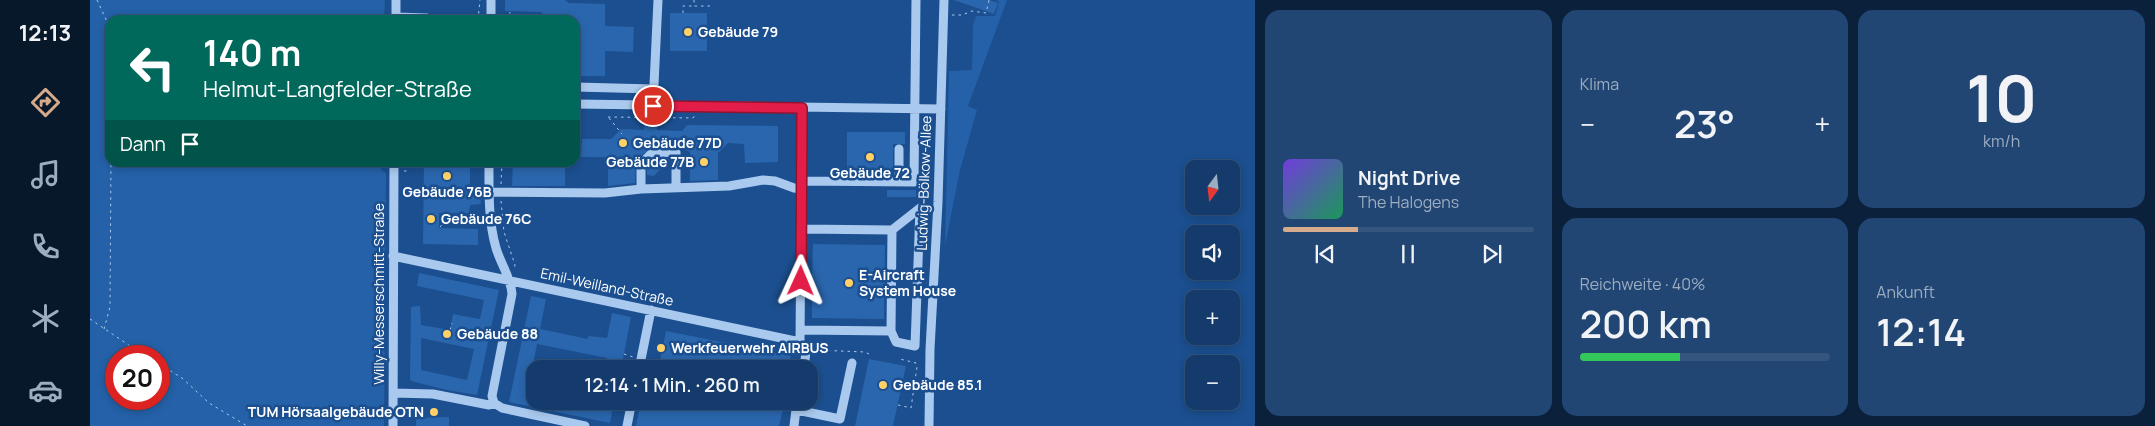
<!DOCTYPE html>
<html lang="de">
<meta charset="utf-8">
<style>
:root{--surface:#143b6b;--page:#214673;--text:#f1f3f6;--muted:#9dadc1;--line:#33557e;--accent:#d6ab8b}
body{margin:0;font-family:Manrope,sans-serif;background:var(--page);color:var(--text);height:100vh;display:flex;flex-direction:column;font-size:19px;white-space:nowrap}
*{box-sizing:border-box;margin:0}
p{font-size:16px;color:var(--muted)}
.icon{flex:none;width:28px;height:28px;fill:none;stroke:currentColor;stroke-width:2;stroke-linecap:round;stroke-linejoin:round}
.map{position:relative;flex:1;overflow:hidden}
.details{display:flex;flex-direction:column;gap:10px;padding:10px;background:#0b203b;width:900px}
.details>*{flex:none}
.banner{position:absolute;left:15px;top:15px;width:475px;height:152px;border-radius:15px;box-shadow:0 2px 8px #0003,0 0 0 1px var(--line);background:#00695c;color:#fff;overflow:hidden}
.needle{width:32px;rotate:195deg}
.fabs{position:absolute;left:1095px;top:160px;display:grid;gap:10px}
.fabs a{display:grid;place-items:center;width:55px;height:55px;border-radius:10px;background:var(--surface);box-shadow:0 2px 8px #0003,0 0 0 1px var(--line);font-size:25px}
.speed{position:absolute;left:15px;top:345px;display:flex;gap:10px;font-size:25px;font-weight:700;text-align:center}
.speed>*{display:grid;place-content:center;width:65px;height:65px;border-radius:50%;background:var(--surface);box-shadow:0 2px 8px #0003,0 0 0 1px var(--line);line-height:1}
.speed .limit{border:8px solid #d22;background:#fff;color:#111}
.pin{position:absolute;display:grid;place-items:center;width:42px;height:42px;color:#fff;margin:-21px;border:2px solid #fff;border-radius:50%;box-shadow:0 1px 5px #0007}
.me{position:absolute;width:55px;margin:-28px;rotate:1deg;stroke-linejoin:round;filter:drop-shadow(0 0 4px #0008)}
.turn{display:flex;align-items:center;gap:18px;height:105px;padding:0 15px;font-size:22px}
.turn .icon{width:65px;height:65px;stroke-width:2.5}
.turn b{display:block;font-size:35px;line-height:42px}
.then{display:flex;align-items:center;height:48px;padding:0 15px;background:#0003;gap:10px;font-size:19px}
.big{font-size:38px;font-weight:600;line-height:1.1}
.details .widget{flex:1;display:flex;flex-direction:column;justify-content:center;gap:8px;min-width:0;padding:0 18px;border-radius:15px;background:var(--page)}
.details .dial{align-items:center;gap:0}
.dial b{font-size:65px;line-height:1}
.song{display:flex;align-items:center;gap:15px}
.cover{width:60px;height:60px;border-radius:8px;background:linear-gradient(135deg,hsl(260 70% 55%),hsl(150 70% 35%))}
.played{height:5px;border-radius:2px;background:linear-gradient(90deg,var(--accent) 30%,var(--line) 30%)}
.keys{display:flex;justify-content:space-around;direction:ltr}
.heat{display:flex;justify-content:space-between;align-items:center;font-size:28px;direction:ltr}
.charge{height:8px;border-radius:4px;background:linear-gradient(90deg,#34c759 40%,var(--line) 0)}
.details .tiles{flex:1;display:grid;gap:10px;grid-template-columns:repeat(3,1fr)}
.widget:first-child{grid-row:span 2}
.trip{position:absolute;left:436px;top:360px;width:292px;height:50px;border-radius:15px;background:var(--surface);box-shadow:0 2px 8px #0003,0 0 0 1px var(--line);font-weight:600;line-height:50px;text-align:center}
main{display:flex;flex:1;min-height:0}
.tab-bar{display:flex;flex-direction:column;width:90px;justify-content:space-around;align-items:center;background:#08182b;color:var(--muted)}
.tab-bar .icon{width:35px;height:35px}
.tab-bar .selected{color:var(--accent)}
.tab-bar b{font-size:22px;color:var(--text)}
.map>svg:first-child{display:block}
</style>
<main>
<nav class="tab-bar">
<b>12:13</b>
<svg class="icon selected" aria-label="directions" viewBox="0 0 24 24"><path d="M12 3l9 9-9 9-9-9zM9 14v-3h6M13 9l2 2-2 2"/></svg>
<svg class="icon" aria-label="music" viewBox="0 0 24 24"><path d="M9 18V5l10-2v13"/><circle cx="6" cy="18" r="3"/><circle cx="16" cy="16" r="3"/></svg>
<svg class="icon" aria-label="phone" viewBox="0 0 24 24"><path d="M5 4h4l2 5-3 2q2 4 5 5l2-3 5 2v4C11 20 4 13 5 4z"/></svg>
<svg class="icon" aria-label="climate" viewBox="0 0 24 24"><path d="M12 3v18M4 7l16 10M4 17L20 7"/></svg>
<svg class="icon" aria-label="car" viewBox="0 0 24 24"><path d="M5 17H2v-5l4-1 3-4h7l3 4 3 1v5h-3M9 17h6M6 11h13"/><circle cx="7" cy="17" r="2"/><circle cx="17" cy="17" r="2"/></svg>
</nav>
<div class="map">
<svg width="1165" height="426" viewBox="0 0 1165 426">
<rect width="100%" height="100%" fill="#1b4f8f"/>
<path fill="#2461a8" fill-rule="evenodd" d="M0 0H295L294 20H20V162L291 163V170L296 173 294 426H0ZM26 356H69V399H26Z
M906 0H917L878 106 887 110 870 170 855 246 859 71 882 70 883 25 886 16H905L909 2Z"/>
<path fill="#2a66ad" fill-rule="evenodd" d="M415 0H475L479 3 515 4V26L544 27 543 52 515 51V76H485V20H459L451 12 415 11Z
M864 0H899L908 3 904 14Z
M580 13H617V51H580Z
M554 119H567V130L592 131 597 125 688 126V162L655 163 654 144 638 143 628 153V180L600 181V152L586 146 562 147 546 160 545 183 518 186V157H491L492 139H521L531 129 554 130Z
M757 132H815V144H803V169L757 168Z
M565 159H573V166L564 176 557 175V167Z
M334 162H380V190L390 192 391 204 380 205 379 213H349V228L388 229V245L333 244Z
M423 162H475V186H422Z
M797 190H826V197H797Z
M723 244 795 245 794 319 722 318V286H717L718 275H722Z
M329 273 409 290 387 395 357 390 321 381 320 378 321 307 330 306 331 325 360 330 363 314 390 319 394 300 327 286ZM331 338 384 349 377 380 331 370Z
M441 296 456 299 450 329 498 339V336L517 338 522 313 541 317 531 369H515L517 358 447 344 438 390 445 392V401H491L508 405 509 401H524L520 423 419 402Z
M576 331 701 356 698 369H583L569 366Z
M779 359 816 366 803 426H765Z
M551 401H579L597 405 598 401H695L689 426H546Z
M359 417V426H326V418Z"/>
<g fill="none" stroke-linecap="round" stroke-linejoin="round">
<path stroke="#a9c9ee" stroke-width="1" stroke-dasharray="2.5 4" stroke-linecap="butt" d="M7 0 20 28
M604 0V6H621
M593 13V6H604
M862 15H872L882 11 896 13 899 0
M388 20 390 0
M419 20 420 12
M518 117 603 118 606 114
M519 118 532 134
M314 171H320
M411 184 412 162
M411 201 414 232 425 265 424 269
M350 227 358 218
M0 319 55 356
M14 329 20 307 21 162
M360 330 362 323
M400 333 406 334
M725 350 775 352 779 354
M534 354 543 357
M69 364 92 378 119 403 157 426
M808 405 821 408 827 367 826 363 810 359"/>
<path stroke="#a9c9ee" stroke-width="9" d="M306 17 337 18
M306 20V0
M401 20V0
M485 87 564 89
M485 104 851 109
M563 106 568 0
M712 108 710 342 716 351 714 369
M399 162C399 191 398 220 406 248 411 265 421 277 422 294L402 396 404 403
M711 181 824 182 826 0
M809 182V149
M551 189V164L562 153 586 152V187
M399 192 515 193 551 189 639 186 673 180 685 181 704 188 711 189
M303 256 710 342
M711 330 801 331 802 230 712 229
M801 331 806 342 825 346 830 208 802 230
M549 369 561 310
M303 393 343 394 399 405 404 403 412 408 495 426
M707 410 750 419 762 363
M303 426 304 162
M537 426 542 401
M704 426 707 401
M839 426 840 349 848 202 854 0"/>
</g>
<g fill="none" stroke-linecap="round" stroke-linejoin="round">
<defs>
<path id="route" d="M563 106 712 108 711 281"/>
</defs>
<use href="#route" stroke="#92132f" stroke-width="12"/>
<use href="#route" stroke="#e11d48" stroke-width="9"/>
</g>
<g fill="#ffd166" stroke="#1b4f8f" stroke-width="2">
<circle cx="598" cy="32" r="5"/>
<circle cx="533" cy="143" r="5"/>
<circle cx="780" cy="157" r="5"/>
<circle cx="614" cy="162" r="5"/>
<circle cx="357" cy="176" r="5"/>
<circle cx="341" cy="219" r="5"/>
<circle cx="759" cy="283" r="5"/>
<circle cx="357" cy="334" r="5"/>
<circle cx="571" cy="348" r="5"/>
<circle cx="793" cy="385" r="5"/>
<circle cx="344" cy="412" r="5"/>
</g>
<g text-anchor="middle" stroke-width="5" stroke-linejoin="round" paint-order="stroke">
<g font-size="14" font-weight="bold" fill="#fff" stroke="#1b4f8f" text-anchor="start">
<text x="608" y="37">Gebäude 79</text>
<text x="543" y="148">Gebäude 77D</text>
<text x="604" y="167" text-anchor="end">Gebäude 77B</text>
<text x="780" y="178" text-anchor="middle">Gebäude 72</text>
<text x="357" y="197" text-anchor="middle">Gebäude 76B</text>
<text x="351" y="224">Gebäude 76C</text>
<text x="769" y="280">E-Aircraft<tspan x="769" dy="16">System House</tspan></text>
<text x="367" y="339">Gebäude 88</text>
<text x="581" y="353">Werkfeuerwehr AIRBUS</text>
<text x="803" y="390">Gebäude 85.1</text>
<text x="334" y="417" text-anchor="end">TUM Hörsaalgebäude OTN</text>
</g>
<g font-size="14" fill="#fff" stroke="#1b4f8f">
<text transform="translate(834 183) rotate(-88)" y="5">Ludwig-Bölkow-Allee</text>
<text transform="translate(517 287) rotate(12)" y="5">Emil-Weilland-Straße</text>
<text transform="translate(289 294) rotate(-90)" y="5">Willy-Messerschmitt-Straße</text>
</g>
</g>
</svg>
<div class="fabs">
<a><svg class="needle" viewBox="-14 -14 28 28"><path d="M0-13l5 13h-10z" fill="#e53935"/><path d="M0 13l5-13h-10z" fill="#9dadc1"/></svg></a>
<a><svg class="icon" aria-label="sound" viewBox="0 0 24 24"><path d="M4 9h4l5-4v14l-5-4H4zM17 9q2 3 0 6"/></svg></a>
<a>+</a>
<a>−</a>
</div>
<div class="speed"><div class="limit">20</div></div>
<div class="pin" style="left:563px;top:106px;background:#d93025"><svg class="icon" aria-label="arrive" viewBox="0 0 24 24"><path d="M6 21V4h12l-3 4 3 4H6"/></svg></div>
<svg class="me" style="left:711px;top:281px" viewBox="-20 -20 40 40"><path d="M0-17L14 15 0 8-14 15z" fill="#e11d48" stroke="#fff" stroke-width="4"/></svg>
<div class="trip">12:14 · 1 Min. · 260 m</div>
<div class="banner">
<div class="turn"><svg class="icon" aria-label="left" viewBox="0 0 24 24"><path d="M17 20v-9H6M10 6l-5 5 5 5"/></svg><div><b>140 m</b>Helmut-Langfelder-Straße</div></div>
<div class="then">Dann<svg class="icon" aria-label="arrive" viewBox="0 0 24 24"><path d="M6 21V4h12l-3 4 3 4H6"/></svg></div>
</div>
</div>
<section class="details">
<div class="tiles">
<div class="widget">
<div class="song"><i class="cover"></i><div><b>Night Drive</b><p>The Halogens</p></div></div>
<div class="played"></div>
<div class="keys"><svg class="icon" aria-label="previous" viewBox="0 0 24 24"><path d="M18 5L8 12l10 7zM5 5v14"/></svg><svg class="icon" aria-label="pause" viewBox="0 0 24 24"><path d="M8 5v14M16 5v14"/></svg><svg class="icon" aria-label="next" viewBox="0 0 24 24"><path d="M6 5l10 7-10 7zM19 5v14"/></svg></div>
</div>
<div class="widget"><p>Klima</p>
<div class="heat"><a>−</a><b class="big">23°</b><a>+</a></div>
</div>
<div class="widget dial"><b>10</b><p>km/h</p></div>
<div class="widget"><p>Reichweite · 40%</p><b class="big">200 km</b><div class="charge"></div></div>
<div class="widget"><p>Ankunft</p><b class="big">12:14</b></div>
</div>
</section>
</main>
